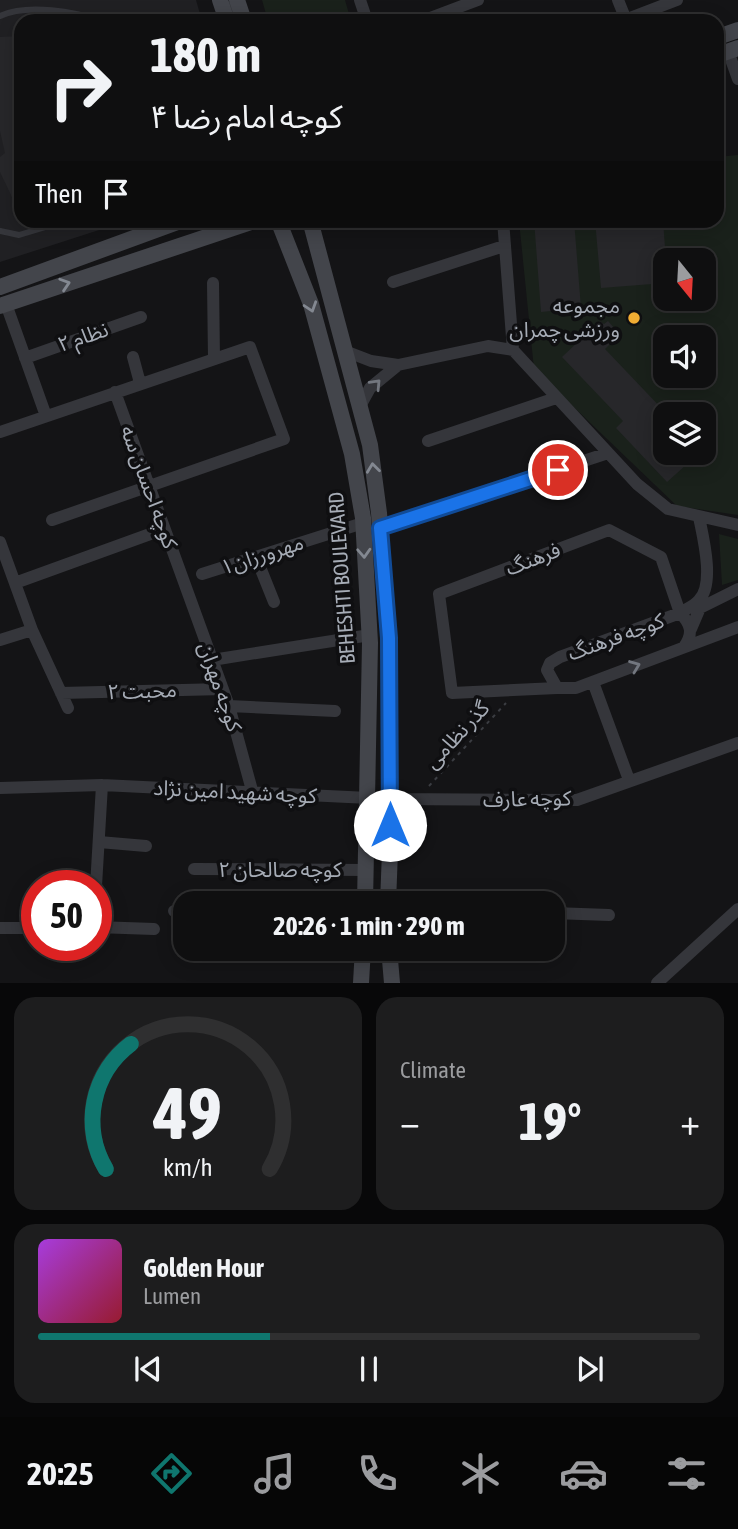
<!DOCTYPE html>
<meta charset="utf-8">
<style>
:root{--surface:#0f0f10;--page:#1d1d1e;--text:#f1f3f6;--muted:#9b9c9f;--line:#2f2f30;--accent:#0f766e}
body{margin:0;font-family:"Asap Condensed","Noto Sans Arabic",sans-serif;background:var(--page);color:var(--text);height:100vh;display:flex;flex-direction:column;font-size:26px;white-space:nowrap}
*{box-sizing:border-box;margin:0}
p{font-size:23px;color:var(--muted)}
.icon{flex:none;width:38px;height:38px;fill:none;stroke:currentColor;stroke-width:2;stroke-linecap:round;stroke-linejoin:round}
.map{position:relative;height:983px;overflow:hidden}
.drawer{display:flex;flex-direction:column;gap:14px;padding:14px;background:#080809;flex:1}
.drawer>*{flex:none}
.guide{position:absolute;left:14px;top:14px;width:710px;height:214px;border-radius:21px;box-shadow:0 4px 18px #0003,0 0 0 2px var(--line);background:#0f0f10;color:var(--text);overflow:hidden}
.needle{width:46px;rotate:162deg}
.buttons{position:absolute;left:653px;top:248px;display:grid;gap:14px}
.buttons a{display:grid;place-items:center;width:63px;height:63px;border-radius:14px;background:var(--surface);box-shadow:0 4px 18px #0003,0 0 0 2px var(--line);font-size:35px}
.speed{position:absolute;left:21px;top:870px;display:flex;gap:14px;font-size:35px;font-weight:700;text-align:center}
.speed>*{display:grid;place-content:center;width:91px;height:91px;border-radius:50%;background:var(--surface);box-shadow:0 4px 18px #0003,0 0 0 2px var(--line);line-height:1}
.speed .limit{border:10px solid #d22;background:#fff;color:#111}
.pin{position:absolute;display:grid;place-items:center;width:60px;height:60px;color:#fff;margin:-30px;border:4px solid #fff;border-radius:50%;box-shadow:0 2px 7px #0007}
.me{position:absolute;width:77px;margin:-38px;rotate:0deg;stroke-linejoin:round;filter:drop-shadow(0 0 5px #0008)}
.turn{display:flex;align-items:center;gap:24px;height:147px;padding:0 21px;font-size:32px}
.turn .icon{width:91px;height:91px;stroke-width:2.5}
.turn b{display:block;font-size:49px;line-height:60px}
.then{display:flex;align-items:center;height:66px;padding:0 21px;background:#0003;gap:14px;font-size:26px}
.big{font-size:52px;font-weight:700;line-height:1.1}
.drawer .card{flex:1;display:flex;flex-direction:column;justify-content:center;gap:10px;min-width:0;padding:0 24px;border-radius:21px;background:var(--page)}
.drawer .dial{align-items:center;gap:0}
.dial svg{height:182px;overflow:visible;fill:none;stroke:var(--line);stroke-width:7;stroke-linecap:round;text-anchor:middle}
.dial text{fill:var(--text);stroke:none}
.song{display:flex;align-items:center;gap:21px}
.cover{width:84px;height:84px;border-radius:10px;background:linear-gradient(135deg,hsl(280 70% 55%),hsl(350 70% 35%))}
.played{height:7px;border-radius:4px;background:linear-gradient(90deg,var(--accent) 35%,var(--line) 35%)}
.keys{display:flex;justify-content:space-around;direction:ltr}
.heat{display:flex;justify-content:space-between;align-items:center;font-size:38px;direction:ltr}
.drawer .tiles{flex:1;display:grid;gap:14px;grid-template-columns:1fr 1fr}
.card:last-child{grid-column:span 2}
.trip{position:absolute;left:173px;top:891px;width:392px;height:70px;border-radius:21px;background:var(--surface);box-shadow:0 4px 18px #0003,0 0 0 2px var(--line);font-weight:700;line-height:70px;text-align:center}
.tabs{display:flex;height:112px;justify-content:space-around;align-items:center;background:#060606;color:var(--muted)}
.tabs .icon{width:49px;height:49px}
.tabs .active{color:var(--accent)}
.tabs b{font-size:32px;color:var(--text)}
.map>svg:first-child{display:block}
</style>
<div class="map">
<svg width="738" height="983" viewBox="0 0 738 983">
<rect width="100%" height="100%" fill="#141416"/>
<path fill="#202023" d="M0 0H196L202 21H21V220L127 221 0 262Z"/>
<path fill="#1a211b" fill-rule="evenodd" d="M262 0H345L351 21H268Z
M738 155V515L677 506 534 369 519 221 718 220V157ZM665 261H704V299H665ZM665 338H704V376H665ZM665 415H704V453H665Z
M719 534 738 539V580L722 585Z"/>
<path fill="#27272a" d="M21 36V216L0 172V157L5 153 0 131V37Z
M534 220H574L581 308 541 312Z
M595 220H663L666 261 665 283 601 288Z
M600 321 604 324 608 321 615 329 611 332 616 338 605 349 665 412V453H675L686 465 667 482 616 428 623 421 562 357Z"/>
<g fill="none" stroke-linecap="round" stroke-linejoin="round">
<path stroke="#3b3d42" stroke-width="2" stroke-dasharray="3.5 5" stroke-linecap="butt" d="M429 786 506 703"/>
<path stroke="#35363b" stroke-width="6" d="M0 16C28 3 75 12 103 21
M0 231 19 235 69 220"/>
<path stroke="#35363b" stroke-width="12" d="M360 0 367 21
M618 0 626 20
M422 21 478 0
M622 21 677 0
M728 51 738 79
M503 220 513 350 637 484 668 509 738 525
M393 282 504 246
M213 283 214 359
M6 304 46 416
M345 351 371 361 398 365 488 346 513 350
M133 357 140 383
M25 358 141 317
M115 392 229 706 253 794
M359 408 370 388 398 365
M0 432 250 347 284 439 52 520
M428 441 556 398
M380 528 608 453
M0 542 32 630 68 708
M256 557 274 602
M202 574 363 523
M15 583 164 529
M691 629 700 608 738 589
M0 640 32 630
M684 647C693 634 692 625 680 613L560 657 550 663 547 670 557 688H576L738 627
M212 660 370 635
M593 682 629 780
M557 688 452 693 439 594 609 530 661 557 680 613C686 609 694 606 699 600 715 584 703 537 699 517
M61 693 223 689
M229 706 335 711
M0 788 102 785 390 799 577 800 738 743
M99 842 146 846
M194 869 366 870
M96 886 102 785
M174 911H186
M553 913 609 915
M96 927 154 929
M0 928H37
M657 983 738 909"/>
<path stroke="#43454b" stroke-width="16" d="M220 0 227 21
M237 0 244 21
M718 37 738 30
M718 55 738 48
M278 220 311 304 352 454 363 518 370 643 365 903
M310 220 370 445 379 513 389 638 390 851 388 903
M0 287 183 220
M0 306 257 220
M389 948 392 983
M361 983 363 948"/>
</g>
<defs><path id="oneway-chevron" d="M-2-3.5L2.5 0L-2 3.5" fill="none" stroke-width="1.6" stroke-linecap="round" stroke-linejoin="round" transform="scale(1.75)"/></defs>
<g stroke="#838891">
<use href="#oneway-chevron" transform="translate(65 284) rotate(-18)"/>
<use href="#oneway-chevron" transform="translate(311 307) rotate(72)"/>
<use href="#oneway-chevron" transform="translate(373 468) rotate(-97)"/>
<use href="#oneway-chevron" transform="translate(364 553) rotate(87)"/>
</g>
<g stroke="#73777f">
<use href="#oneway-chevron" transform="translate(376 384) rotate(-47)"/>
<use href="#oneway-chevron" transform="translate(635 666) rotate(-21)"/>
</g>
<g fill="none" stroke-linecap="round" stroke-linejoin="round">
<defs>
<path id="route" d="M390 825 389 638 380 528 558 470"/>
</defs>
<use href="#route" stroke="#114b97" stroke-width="18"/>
<use href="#route" stroke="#1a73e8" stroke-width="12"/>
</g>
<circle fill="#f0ac33" stroke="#0f0f11" stroke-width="2.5" cx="634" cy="318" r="7"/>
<g text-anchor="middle" stroke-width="7" stroke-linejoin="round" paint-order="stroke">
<g font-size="21" fill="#a6acb6" stroke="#0f0f11" text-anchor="end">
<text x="620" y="313">مجموعه<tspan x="620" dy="24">ورزشی چمران</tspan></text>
</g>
<g font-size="21" fill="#a6acb6" stroke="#0f0f11">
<text transform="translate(83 337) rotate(-19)" y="7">نظام ۲</text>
<text transform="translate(149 487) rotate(70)" y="7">کوچه احسان سه</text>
<text transform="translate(262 555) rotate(-18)" y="7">مهرورزان۱</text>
<text transform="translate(533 559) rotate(-21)" y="7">فرهنگ</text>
<text transform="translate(342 578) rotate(-94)" y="7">BEHESHTI BOULEVARD</text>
<text transform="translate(616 637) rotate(-20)" y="7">کوچه فرهنگ</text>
<text transform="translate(220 687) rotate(71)" y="7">کوچه مهران</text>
<text transform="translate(142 691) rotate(-2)" y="7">محبت ۲</text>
<text transform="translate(457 735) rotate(-47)" y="7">گذر نظامی</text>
<text transform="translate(235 792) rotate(3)" y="7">کوچه شهید امین نژاد</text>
<text transform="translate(527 799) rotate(-1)" y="7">کوچه عارف</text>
<text x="280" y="877">کوچه صالحان ۲</text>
</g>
</g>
</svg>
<div class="buttons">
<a><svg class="needle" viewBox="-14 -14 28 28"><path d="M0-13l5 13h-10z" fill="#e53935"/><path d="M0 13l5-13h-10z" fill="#9b9c9f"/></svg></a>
<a><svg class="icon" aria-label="sound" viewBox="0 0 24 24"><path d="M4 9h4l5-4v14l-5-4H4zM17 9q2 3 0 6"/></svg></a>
<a><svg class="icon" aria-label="layers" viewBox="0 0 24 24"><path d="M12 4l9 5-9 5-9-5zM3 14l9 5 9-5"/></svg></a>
</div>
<div class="speed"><div class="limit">50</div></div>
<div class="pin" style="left:558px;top:470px;background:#d93025"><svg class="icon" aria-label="arrive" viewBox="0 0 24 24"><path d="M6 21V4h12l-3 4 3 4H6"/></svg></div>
<svg class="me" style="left:390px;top:825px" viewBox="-20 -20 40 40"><circle r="19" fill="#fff"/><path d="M0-13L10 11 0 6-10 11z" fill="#1a73e8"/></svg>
<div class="trip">20:26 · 1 min · 290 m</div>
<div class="guide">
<div class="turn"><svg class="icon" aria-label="right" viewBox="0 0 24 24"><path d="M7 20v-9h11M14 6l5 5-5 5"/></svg><div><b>180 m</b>کوچه امام رضا ۴</div></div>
<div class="then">Then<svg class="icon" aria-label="arrive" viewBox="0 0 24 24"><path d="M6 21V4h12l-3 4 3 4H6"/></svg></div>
</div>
</div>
<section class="drawer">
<div class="tiles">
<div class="card dial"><svg viewBox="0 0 100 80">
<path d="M14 69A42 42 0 1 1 86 69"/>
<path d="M14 69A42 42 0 0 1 25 14" stroke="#0f766e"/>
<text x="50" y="56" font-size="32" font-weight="700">49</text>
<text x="50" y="72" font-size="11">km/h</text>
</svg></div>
<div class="card"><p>Climate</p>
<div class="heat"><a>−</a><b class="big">19°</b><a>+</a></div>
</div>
<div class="card">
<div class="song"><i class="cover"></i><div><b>Golden Hour</b><p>Lumen</p></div></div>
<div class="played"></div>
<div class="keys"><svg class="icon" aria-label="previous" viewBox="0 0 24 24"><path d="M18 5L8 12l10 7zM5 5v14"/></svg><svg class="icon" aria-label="pause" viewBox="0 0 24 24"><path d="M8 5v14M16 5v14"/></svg><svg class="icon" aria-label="next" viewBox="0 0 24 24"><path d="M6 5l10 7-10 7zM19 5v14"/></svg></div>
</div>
</div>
</section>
<nav class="tabs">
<b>20:25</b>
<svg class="icon active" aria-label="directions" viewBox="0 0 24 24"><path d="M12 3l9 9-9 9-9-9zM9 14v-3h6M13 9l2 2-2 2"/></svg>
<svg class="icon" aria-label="music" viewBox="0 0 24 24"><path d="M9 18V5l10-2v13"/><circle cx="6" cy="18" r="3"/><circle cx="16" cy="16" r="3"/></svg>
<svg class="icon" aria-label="phone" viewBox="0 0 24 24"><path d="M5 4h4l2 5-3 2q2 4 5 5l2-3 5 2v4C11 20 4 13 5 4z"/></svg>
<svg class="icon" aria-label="climate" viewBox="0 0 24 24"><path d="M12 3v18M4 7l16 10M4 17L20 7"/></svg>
<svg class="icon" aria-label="car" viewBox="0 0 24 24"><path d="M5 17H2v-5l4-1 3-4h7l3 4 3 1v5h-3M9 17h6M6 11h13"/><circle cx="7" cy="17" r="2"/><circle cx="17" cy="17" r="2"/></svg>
<svg class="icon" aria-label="filters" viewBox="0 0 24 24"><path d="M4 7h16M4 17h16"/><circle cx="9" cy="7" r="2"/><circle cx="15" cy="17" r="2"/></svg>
</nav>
